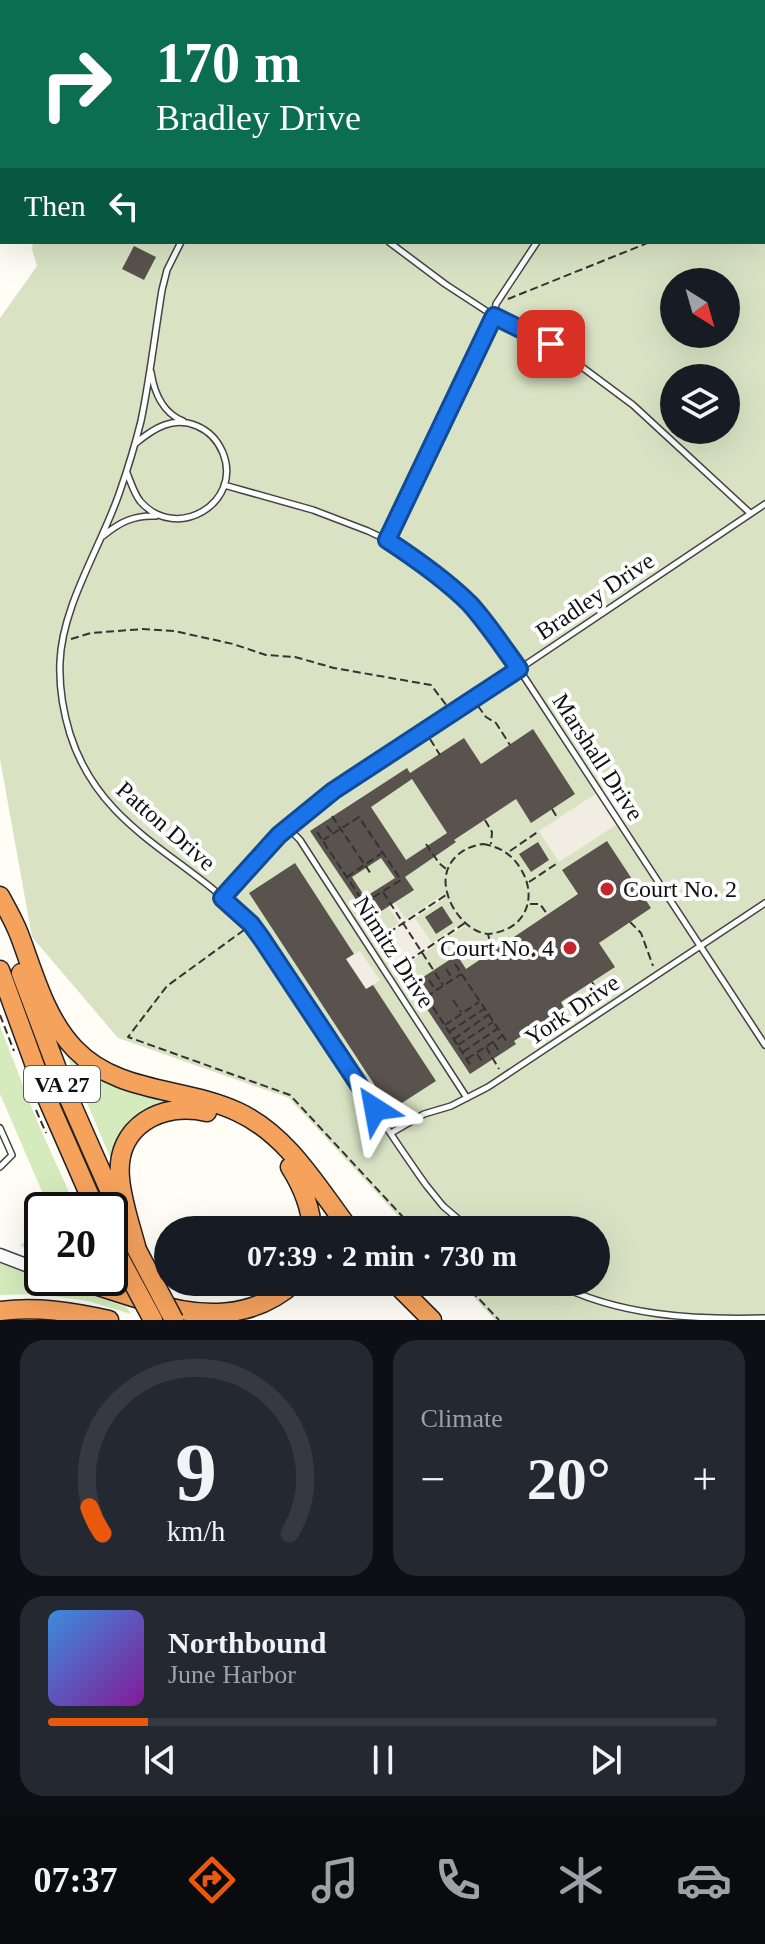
<!DOCTYPE html>
<meta charset="utf-8">
<style>
:root{--surface:#171b24;--page:#242831;--text:#f1f3f6;--muted:#9ea1a6;--line:#363941;--accent:#ea580c}
body{margin:0;font-family:Georgia,serif;background:var(--page);color:var(--text);height:100vh;display:flex;flex-direction:column;font-size:30px;white-space:nowrap}
*{box-sizing:border-box;margin:0}
p{font-size:26px;color:var(--muted)}
.icon{flex:none;width:44px;height:44px;fill:none;stroke:currentColor;stroke-width:2;stroke-linecap:round;stroke-linejoin:round}
.map{position:relative;height:1320px;overflow:hidden}
.panel{display:flex;flex-direction:column;gap:20px;padding:20px;background:#0d0f14;flex:1}
.panel>*{flex:none}
.top-card{position:absolute;left:0px;top:0px;width:766px;height:244px;box-shadow:0 8px 32px #0002;background:#0b6e4f;color:#fff;overflow:hidden}
.needle{width:52px;rotate:143deg}
.controls{position:absolute;left:660px;top:268px;display:grid;gap:16px}
.controls a{display:grid;place-items:center;width:80px;height:80px;border-radius:50%;background:var(--surface);box-shadow:0 8px 32px #0002;font-size:40px}
.speed{position:absolute;left:24px;top:1192px;display:flex;gap:16px;font-size:40px;font-weight:700;text-align:center}
.speed>*{display:grid;place-content:center;width:104px;height:104px;border-radius:50%;background:var(--surface);box-shadow:0 8px 32px #0002;line-height:1}
.speed .limit{border:4px solid #111;border-radius:12px;background:#fff;color:#111}
.pin{position:absolute;display:grid;place-items:center;width:68px;height:68px;color:#fff;margin:-34px;border-radius:16px;box-shadow:0 4px 12px #0006}
.me{position:absolute;width:88px;margin:-44px;rotate:326deg;stroke-linejoin:round;filter:drop-shadow(0 0 6px #0008)}
.turn{display:flex;align-items:center;gap:28px;height:168px;padding:0 24px;font-size:36px}
.turn .icon{width:104px;height:104px;stroke-width:2.5}
.turn b{display:block;font-size:56px;line-height:68px}
.then{display:flex;align-items:center;height:76px;padding:0 24px;background:#0003;gap:16px;font-size:30px}
.big{font-size:60px;font-weight:700;line-height:1.1}
.panel .tile{flex:1;display:flex;flex-direction:column;justify-content:center;gap:12px;min-width:0;padding:0 28px;border-radius:24px;background:var(--page)}
.panel .dial{align-items:center;gap:0}
.dial svg{height:208px;overflow:visible;fill:none;stroke:var(--line);stroke-width:7;stroke-linecap:round;text-anchor:middle}
.dial text{fill:var(--text);stroke:none}
.song{display:flex;align-items:center;gap:24px}
.cover{width:96px;height:96px;border-radius:12px;background:linear-gradient(135deg,hsl(210 70% 55%),hsl(290 70% 35%))}
.played{height:8px;border-radius:4px;background:linear-gradient(90deg,var(--accent) 15%,var(--line) 15%)}
.keys{display:flex;justify-content:space-around;direction:ltr}
.heat{display:flex;justify-content:space-between;align-items:center;font-size:44px;direction:ltr}
.panel .tiles{flex:1;display:grid;gap:20px;grid-template-columns:1fr 1fr}
.tile:last-child{grid-column:span 2}
.trip{position:absolute;left:154px;top:1216px;width:456px;height:80px;border-radius:40px;background:var(--surface);box-shadow:0 8px 32px #0002;font-weight:700;line-height:80px;text-align:center}
.tabs{display:flex;height:128px;justify-content:space-around;align-items:center;background:#090b0e;color:var(--muted)}
.tabs .icon{width:56px;height:56px}
.tabs .on{color:var(--accent)}
.tabs b{font-size:36px;color:var(--text)}
.map>svg:first-child{display:block}
</style>
<div class="map">
<svg width="765" height="1320" viewBox="0 0 765 1320">
<rect width="100%" height="100%" fill="#fffdf5"/>
<path fill="#d5ebbd" d="M0 1026 37 1121 77 1210H50L0 1094Z
M60 1039 71 1052 191 1102 166 1105 115 1169Z
M42 1225V1254L20 1246Z
M0 1262 126 1307 131 1314 88 1301 38 1294 0 1295Z"/>
<path fill="#d9e3c4" fill-rule="evenodd" d="M270 0H765V1320H495L460 1282H596V1230H411L289 1098 118 1038 32 937 0 759V318L37 266 32 249 33 242H764V2H269ZM674 282H726V334H674ZM674 378H726V430H674Z"/>
<path fill="#f1ede2" d="M609 785 630 816 559 862 539 831Z
M387 892 406 919 445 893V898L415 918 432 943 462 923 465 926 399 969 378 937 399 923 381 896Z
M360 951 380 980 366 989 346 959Z"/>
<path fill="#5a524d" fill-rule="evenodd" d="M134 246 156 257 144 280 122 269Z
M533 729 575 794 531 823 516 799 454 840 456 842 405 877 414 890 369 919 310 831 407 768 410 773 464 738 481 764ZM412 779 447 833 406 860 371 807ZM381 858 395 878 365 897 352 877Z
M607 841 651 908 599 943 615 967 561 1002 564 1008 514 1041 516 1044 470 1074 411 985 457 955 466 969 578 894 562 870Z
M538 842 549 860 531 872 519 854Z
M295 863 354 954 346 959 366 989 373 985 436 1081 391 1110 249 893Z
M442 906 453 923 436 934 425 917Z"/>
<g fill="none" stroke-linecap="round" stroke-linejoin="round">
<defs>
<path id="service" d="M258 0 261 2
M594 0 597 2
M171 2 178 0
M294 2 295 1
M418 2 419 0
M764 127 765 128
M181 242 167 270 162 290C155 333 150 378 141 421 135 445 128 468 120 491 102 545 62 605 60 662 59 686 63 711 70 734 101 832 188 855 250 924 272 947 288 977 305 1004 345 1064 384 1126 426 1185L443 1206 471 1230
M389 242 445 284 494 316 551 344 633 405 750 513
M151 372C154 392 163 413 183 421
M127 473C131 483 134 493 140 501 176 543 243 503 223 453 218 441 209 431 197 426 173 416 154 428 136 443
M224 485 313 510 368 531 387 540 435 573 471 606 519 669 765 1045
M103 536C120 522 134 515 156 516
M387 540 494 316 496 304 537 242
M288 828 300 840 318 868 467 1098
M222 898 256 859 279 835 333 791 461 708 765 504
M0 1128 12 1155 0 1167
M391 1133 424 1114 451 1106 488 1087 765 903
M553 1282C617 1316 694 1320 765 1318"/>
<path id="tertiary" d="M0 1255 34 1268"/>
<path id="secondary" d="M0 3 3 0"/>
<path id="motorway" d="M0 896C7 909 14 921 19 934 34 973 45 1018 75 1049 118 1094 185 1087 238 1112 288 1135 318 1188 350 1230
M0 970 46 1096 96 1210
M21 973 63 1085 119 1212
M290 1167C302 1186 311 1207 312 1230
M137 1250C131 1227 122 1202 120 1178 115 1126 162 1101 207 1112
M34 1268 42 1271
M74 1278C98 1286 122 1294 146 1301 201 1319 253 1320 295 1282
M394 1282 432 1320
M0 1311C37 1306 73 1312 109 1320"/>
</defs>
<use href="#service" stroke="#444" stroke-width="8"/>
<use href="#tertiary" stroke="#444" stroke-width="15"/>
<use href="#secondary" stroke="#333" stroke-width="17"/>
<use href="#motorway" stroke="#222" stroke-width="21"/>
<path stroke="#333" stroke-width="2" stroke-dasharray="8 4" stroke-linecap="butt" d="M764 196H765
M508 299 650 242
M71 639 91 633 143 629 174 631 233 644 266 655 295 657 334 668 431 685 447 706
M478 706 486 717 496 723 510 745
M430 739 440 755
M552 809 558 819
M332 816 371 874
M485 820 492 832 491 844
M327 826 332 833
M317 832 364 903 401 880 359 817 323 840
M426 844 439 863 446 869
M483 844C501 847 513 855 522 871 534 892 530 918 507 929 502 931 494 934 488 934 468 932 451 910 447 892 440 866 459 847 483 844Z
M510 851 539 831
M347 877 382 853
M529 882 559 862
M383 892 443 985
M530 904H540L547 914
M630 922 641 933 653 966
M244 930 167 986 128 1037 290 1095 415 1230
M488 934 490 942 494 950
M380 941 385 935 446 895
M455 964 507 1042
M397 966 402 965 465 923
M446 969 452 978
M429 980 435 989
M592 982 603 1000
M420 987 471 1066
M426 997 461 974
M453 1000 461 1012
M0 1015 14 1051
M543 1022 550 1035
M445 1025 479 1002
M449 1032 484 1009
M454 1039 488 1015
M494 1043 498 1050
M458 1045 493 1022
M486 1047 499 1069
M463 1052 497 1029
M477 1054 482 1061
M467 1059 502 1036
M36 1110 46 1133
M463 1282 499 1320"/>
<use href="#service" stroke="#fff" stroke-width="5"/>
<use href="#tertiary" stroke="#fff" stroke-width="12"/>
<use href="#secondary" stroke="#fff6b0" stroke-width="14"/>
<use href="#motorway" stroke="#f5a25d" stroke-width="18"/>
<defs>
<path id="motorway-bridge" d="M111 1242 153 1320
M137 1250 174 1320"/>
</defs>
<use href="#motorway-bridge" stroke="#222" stroke-width="21" stroke-linecap="butt"/>
<use href="#motorway-bridge" stroke="#f5a25d" stroke-width="18"/>
</g>
<g fill="none" stroke-linecap="round" stroke-linejoin="round">
<defs>
<path id="route" d="M375 1109 262 939 251 924 222 898 279 835 333 791 519 669C503 647 488 624 470 604 445 579 416 559 387 540L494 316 551 344"/>
</defs>
<use href="#route" stroke="#114b97" stroke-width="20"/>
<use href="#route" stroke="#1a73e8" stroke-width="14"/>
</g>
<g fill="#c4262e" stroke="#fff" stroke-width="3">
<circle cx="607" cy="889" r="8"/>
<circle cx="570" cy="948" r="8"/>
</g>
<g text-anchor="middle" stroke-width="8" stroke-linejoin="round" paint-order="stroke">
<rect fill="#fff" stroke="#585858" stroke-width="2" x="24" y="1066" width="76" height="36" rx="6"/>
<g font-size="22" font-weight="bold" fill="#111">
<text x="62" y="1092">VA 27</text>
</g>
<g font-size="24" fill="#111" stroke="#fff">
<text transform="translate(595 596) rotate(-34)" y="8">Bradley Drive</text>
<text transform="translate(598 757) rotate(57)" y="8">Marshall Drive</text>
<text transform="translate(166 826) rotate(41)" y="8">Patton Drive</text>
<text transform="translate(394 952) rotate(57)" y="8">Nimitz Drive</text>
<text transform="translate(572 1010) rotate(-34)" y="8">York Drive</text>
</g>
<g font-size="24" fill="#111" stroke="#fff" text-anchor="start">
<text x="623" y="897">Court No. 2</text>
<text x="554" y="956" text-anchor="end">Court No. 4</text>
</g>
</g>
</svg>
<div class="controls">
<a><svg class="needle" viewBox="-14 -14 28 28"><path d="M0-13l5 13h-10z" fill="#e53935"/><path d="M0 13l5-13h-10z" fill="#9ea1a6"/></svg></a>
<a><svg class="icon" aria-label="layers" viewBox="0 0 24 24"><path d="M12 4l9 5-9 5-9-5zM3 14l9 5 9-5"/></svg></a>
</div>
<div class="speed"><div class="limit">20</div></div>
<div class="pin" style="left:551px;top:344px;background:#d93025"><svg class="icon" aria-label="arrive" viewBox="0 0 24 24"><path d="M6 21V4h12l-3 4 3 4H6"/></svg></div>
<svg class="me" style="left:375px;top:1109px" viewBox="-20 -20 40 40"><path d="M0-17L14 15 0 8-14 15z" fill="#1a73e8" stroke="#fff" stroke-width="4"/></svg>
<div class="trip">07:39 · 2 min · 730 m</div>
<div class="top-card">
<div class="turn"><svg class="icon" aria-label="right" viewBox="0 0 24 24"><path d="M7 20v-9h11M14 6l5 5-5 5"/></svg><div><b>170 m</b>Bradley Drive</div></div>
<div class="then">Then<svg class="icon" aria-label="left" viewBox="0 0 24 24"><path d="M17 20v-9H6M10 6l-5 5 5 5"/></svg></div>
</div>
</div>
<section class="panel">
<div class="tiles">
<div class="tile dial"><svg viewBox="0 0 100 80">
<path d="M14 69A42 42 0 1 1 86 69"/>
<path d="M14 69A42 42 0 0 1 9 59" stroke="#ea580c"/>
<text x="50" y="56" font-size="32" font-weight="700">9</text>
<text x="50" y="72" font-size="11">km/h</text>
</svg></div>
<div class="tile"><p>Climate</p>
<div class="heat"><a>−</a><b class="big">20°</b><a>+</a></div>
</div>
<div class="tile">
<div class="song"><i class="cover"></i><div><b>Northbound</b><p>June Harbor</p></div></div>
<div class="played"></div>
<div class="keys"><svg class="icon" aria-label="previous" viewBox="0 0 24 24"><path d="M18 5L8 12l10 7zM5 5v14"/></svg><svg class="icon" aria-label="pause" viewBox="0 0 24 24"><path d="M8 5v14M16 5v14"/></svg><svg class="icon" aria-label="next" viewBox="0 0 24 24"><path d="M6 5l10 7-10 7zM19 5v14"/></svg></div>
</div>
</div>
</section>
<nav class="tabs">
<b>07:37</b>
<svg class="icon on" aria-label="directions" viewBox="0 0 24 24"><path d="M12 3l9 9-9 9-9-9zM9 14v-3h6M13 9l2 2-2 2"/></svg>
<svg class="icon" aria-label="music" viewBox="0 0 24 24"><path d="M9 18V5l10-2v13"/><circle cx="6" cy="18" r="3"/><circle cx="16" cy="16" r="3"/></svg>
<svg class="icon" aria-label="phone" viewBox="0 0 24 24"><path d="M5 4h4l2 5-3 2q2 4 5 5l2-3 5 2v4C11 20 4 13 5 4z"/></svg>
<svg class="icon" aria-label="climate" viewBox="0 0 24 24"><path d="M12 3v18M4 7l16 10M4 17L20 7"/></svg>
<svg class="icon" aria-label="car" viewBox="0 0 24 24"><path d="M5 17H2v-5l4-1 3-4h7l3 4 3 1v5h-3M9 17h6M6 11h13"/><circle cx="7" cy="17" r="2"/><circle cx="17" cy="17" r="2"/></svg>
</nav>
